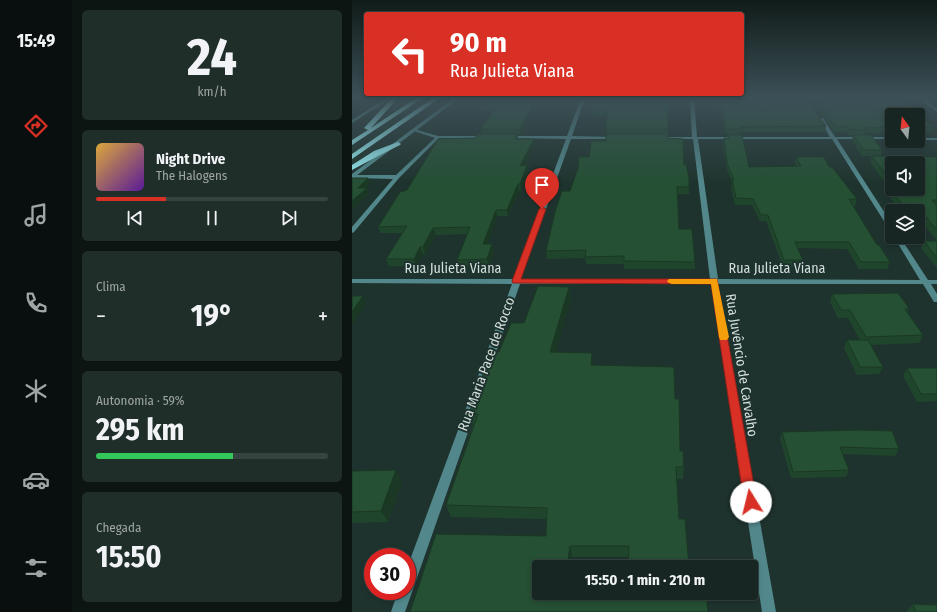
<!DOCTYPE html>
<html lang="pt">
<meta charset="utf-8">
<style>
:root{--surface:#172622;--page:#202e2a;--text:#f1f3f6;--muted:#9ea5a5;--line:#364340;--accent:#d93025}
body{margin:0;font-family:"Fira Sans Condensed",sans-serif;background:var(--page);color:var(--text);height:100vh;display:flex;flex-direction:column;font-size:15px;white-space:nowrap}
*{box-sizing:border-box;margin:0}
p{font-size:13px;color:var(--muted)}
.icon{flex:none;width:22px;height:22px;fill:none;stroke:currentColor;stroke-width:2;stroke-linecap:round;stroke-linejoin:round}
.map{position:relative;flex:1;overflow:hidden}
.panel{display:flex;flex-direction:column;gap:10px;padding:10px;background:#0d1513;width:280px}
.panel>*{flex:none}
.guide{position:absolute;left:12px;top:12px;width:380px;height:84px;border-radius:4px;box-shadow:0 2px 6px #0003,0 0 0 1px var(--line);background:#d93025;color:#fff;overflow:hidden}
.needle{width:26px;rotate:345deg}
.controls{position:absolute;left:533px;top:108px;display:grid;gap:8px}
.controls a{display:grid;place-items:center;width:40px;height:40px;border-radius:4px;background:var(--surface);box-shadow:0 2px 6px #0003,0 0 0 1px var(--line);font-size:20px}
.speed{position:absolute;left:12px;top:548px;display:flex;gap:8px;font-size:20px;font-weight:700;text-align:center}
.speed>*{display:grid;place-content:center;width:52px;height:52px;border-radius:50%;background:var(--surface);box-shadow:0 2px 6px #0003,0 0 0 1px var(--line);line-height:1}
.speed .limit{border:6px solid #d22;background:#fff;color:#111}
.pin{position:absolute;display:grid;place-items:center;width:34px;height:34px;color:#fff;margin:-41px -17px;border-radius:50% 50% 50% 0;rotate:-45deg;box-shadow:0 0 4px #0007}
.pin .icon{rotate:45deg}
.me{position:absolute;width:44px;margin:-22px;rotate:351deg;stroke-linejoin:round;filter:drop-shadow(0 0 3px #0008)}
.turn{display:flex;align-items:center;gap:14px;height:84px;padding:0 20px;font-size:18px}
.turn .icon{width:52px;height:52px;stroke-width:2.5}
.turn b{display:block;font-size:28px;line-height:34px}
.big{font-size:30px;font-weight:700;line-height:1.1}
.panel .widget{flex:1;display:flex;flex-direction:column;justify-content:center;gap:6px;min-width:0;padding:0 14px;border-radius:6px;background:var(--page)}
.panel .dial{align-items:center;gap:0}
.dial b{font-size:52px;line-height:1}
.song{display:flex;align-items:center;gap:12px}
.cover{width:48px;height:48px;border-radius:6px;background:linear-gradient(135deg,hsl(40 70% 55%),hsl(270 70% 35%))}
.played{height:4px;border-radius:2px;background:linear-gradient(90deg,var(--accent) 30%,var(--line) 30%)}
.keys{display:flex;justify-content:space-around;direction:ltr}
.heat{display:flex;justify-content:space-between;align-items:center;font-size:22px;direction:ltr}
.charge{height:6px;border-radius:3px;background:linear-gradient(90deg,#34c759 59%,var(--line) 0)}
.trip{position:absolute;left:180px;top:560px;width:226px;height:40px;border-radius:4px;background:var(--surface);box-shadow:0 2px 6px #0003,0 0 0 1px var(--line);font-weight:700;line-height:40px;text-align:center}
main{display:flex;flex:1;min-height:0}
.tab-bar{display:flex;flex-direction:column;width:72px;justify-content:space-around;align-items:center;background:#090f0e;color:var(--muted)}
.tab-bar .icon{width:28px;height:28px}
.tab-bar .active{color:var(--accent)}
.tab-bar b{font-size:18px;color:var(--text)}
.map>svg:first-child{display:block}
</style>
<main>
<nav class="tab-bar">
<b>15:49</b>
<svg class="icon active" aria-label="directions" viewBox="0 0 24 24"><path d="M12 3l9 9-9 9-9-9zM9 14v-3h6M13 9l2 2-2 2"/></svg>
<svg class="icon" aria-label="music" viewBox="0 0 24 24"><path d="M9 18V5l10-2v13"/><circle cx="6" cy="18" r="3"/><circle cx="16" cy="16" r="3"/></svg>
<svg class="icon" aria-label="phone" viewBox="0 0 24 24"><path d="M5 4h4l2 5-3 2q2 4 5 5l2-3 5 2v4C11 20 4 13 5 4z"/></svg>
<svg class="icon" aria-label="climate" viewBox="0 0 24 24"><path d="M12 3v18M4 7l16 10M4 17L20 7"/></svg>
<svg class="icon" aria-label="car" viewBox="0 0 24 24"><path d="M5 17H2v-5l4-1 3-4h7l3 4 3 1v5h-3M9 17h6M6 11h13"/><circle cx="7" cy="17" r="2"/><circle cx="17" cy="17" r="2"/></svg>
<svg class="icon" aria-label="filters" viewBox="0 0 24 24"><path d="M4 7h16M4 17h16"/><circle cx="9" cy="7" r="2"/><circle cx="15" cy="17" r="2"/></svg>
</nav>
<section class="panel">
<div class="widget dial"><b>24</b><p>km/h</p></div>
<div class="widget">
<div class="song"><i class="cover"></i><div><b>Night Drive</b><p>The Halogens</p></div></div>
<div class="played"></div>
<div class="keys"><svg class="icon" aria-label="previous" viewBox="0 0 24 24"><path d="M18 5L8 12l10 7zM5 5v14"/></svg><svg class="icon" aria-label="pause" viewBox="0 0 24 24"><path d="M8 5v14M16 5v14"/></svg><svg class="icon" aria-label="next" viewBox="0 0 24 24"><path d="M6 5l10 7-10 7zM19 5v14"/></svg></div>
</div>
<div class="widget"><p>Clima</p>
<div class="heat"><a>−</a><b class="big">19°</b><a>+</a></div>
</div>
<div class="widget"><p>Autonomia · 59%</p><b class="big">295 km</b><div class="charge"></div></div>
<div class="widget"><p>Chegada</p><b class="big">15:50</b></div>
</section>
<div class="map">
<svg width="585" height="612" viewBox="0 0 585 612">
<rect width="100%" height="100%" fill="#1f332e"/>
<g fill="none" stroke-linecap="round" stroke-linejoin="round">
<path fill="#52888c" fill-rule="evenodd" d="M229 98H233L220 136 263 137 265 138 263 139H219L169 279H358L341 139H307L305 138 307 137H340L338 98H342L345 137H478L467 119 469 118H471L483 137H540V139H485L540 224V231L537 229 480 139H346L366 279 568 280 542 237H548L576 280H585V284H579L585 294V302H582L571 284H366L424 612H410L359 284H168L53 612H39L46 591H55V568L160 284 0 283V279H162L214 139 155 138 153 137 155 136H215Z
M567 98H571L585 109V112Z
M62 129 86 136H133L135 137 133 138H87L47 178 2 232 0 233V227L41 179 2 178 0 177V175H44L83 138 62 131Z
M566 138H585V140H566Z"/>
<path fill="#52888c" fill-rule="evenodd" d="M35 98H40L0 123V120Z
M102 98H107L0 179V174Z"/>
<path fill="#96edf4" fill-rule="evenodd" d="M40 98H46L19 128 64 98H71L0 145V140L16 130 12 128Z
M81 98H88L0 159V154Z
M46 142 49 144 48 145 28 155 0 170V165L22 151Z"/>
</g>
<path fill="#20452d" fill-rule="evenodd" d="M132 98H213L212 100 186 101 169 134H165L166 139H182V145L172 166 175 165 176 172 169 191H167L156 216H145L135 244H140L142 251 137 266 107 267 105 260 115 234 84 235 73 254H71L64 266H37L34 259 50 233H29L26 227 55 190 123 138 130 134 129 129 143 109H129L128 104Z
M243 98H322V101H316V138L332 165 337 178V194H325L327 229 343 262V269H272V264H234L233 258 195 259 194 251 218 191 237 157 254 141 255 134V116H238V111Z
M365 98H454L474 126 473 132H389L388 134H374Z
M457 98H550L581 127 579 132H566V115H540V133H513V135L530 150 529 156H510L500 140 501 135H496L494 132H482Z
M572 98H585V108Z
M376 135 397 167 445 166 443 163 444 157 477 167 505 199 503 206H501L525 245 538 262 535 269H507L495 249 446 248 451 260 450 267H431L414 221H408L400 205H383L379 187 380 183 375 169 371 144 372 138H376Z
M520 156 585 157V241L567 219H566V211H549L536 195 538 190 518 162ZM540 163 566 189H540Z
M572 241H585V268L569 248Z
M217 287 219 299 203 353 241 365 323 399 328 451 332 467 331 479H324L277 557H220L58 612 194 536V519L99 517 94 505 121 425 117 414 147 352 172 323Z
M480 294 557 308 555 313 571 335 567 343 519 345 531 367 527 374 505 375 492 348 495 340H508L496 318H486L478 302Z
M555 368H585V401L565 402 551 376Z
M430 432 547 449 543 456 491 454 497 470 494 477 439 478 428 439Z
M0 471 50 481 36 522 0 523Z
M561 604 564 612H554Z"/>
<path fill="#1a3824" d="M184 98H186V101L169 134 168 129Z
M165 134 166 140 163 139Z
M182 139V145L169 172 168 166Z
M175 165 176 172 169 191 168 184Z
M16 178 18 184 9 193 15 188 17 194 0 209V201L6 188Z
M166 184 167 191 156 216 155 210Z
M144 210 145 216 133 251 131 244Z
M81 228 84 235 73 254 71 247Z
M140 244 142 251 137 266 135 259Z
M68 247 71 254 64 266 62 259Z
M217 287 219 299 200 365 198 352Z
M11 296 14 303 0 325V312Z
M0 340 2 344 0 347Z
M240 353 241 365H239Z
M44 470 50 481 36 522 29 511Z
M218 546 220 557 219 567H215Z"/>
<path fill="#255034" stroke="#1a3824" d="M132 98H184L168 129H129L146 104H128Z
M243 98H316V129H254L255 111H238Z
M367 98H454L474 126 388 127 389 129H375Z
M462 98H550L581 127H566V115H540V127L513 128 514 130 497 129 495 126H483Z
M580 98H585V102Z
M126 134H165L163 139H182L168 166 175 165 168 184H166L155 210H144L131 244H140L135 259 105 260 118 227 81 228 71 247H68L62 259H34L55 226 26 227 48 192 55 190 86 139 123 138Z
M254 134H316V138L331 139 332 165 334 164 337 178V187H325L327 229H340L343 262 272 261V256L233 257 234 250 194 251 203 212 210 191H218L226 168 227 157H237L239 141H254Z
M376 135H390L397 167 449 166 444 157H472L477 167H480L505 199H497L525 245H527L538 262H509L497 242H443L451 260H432L416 215H409L401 199 384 198 380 180H382L375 163 372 138H377Z
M501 135H519L530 150H512Z
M520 156 585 157V200H580L585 206V230L570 212H566V211H556L538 189H566V163H540V183Z
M0 178H16L6 188H15L0 201Z
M572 241H585V258Z
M186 286 217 287 198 352 240 353 239 365 322 367 323 399H327L328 451H331L332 467H324L327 519H333L337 567H276L277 546H218L215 567H187V593H354L356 612H58L84 534 194 536 195 508 94 505 126 414H117L139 352H147L159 323H172Z
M546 293 557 308 553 309 571 335 514 337 498 310H489L480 294Z
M0 296H11L0 312Z
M495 340H516L531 367H508Z
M555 368H585V394H569Z
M506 430 540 431 547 449 488 447 497 470 441 472 430 432Z
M44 470 29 511 0 512V471Z
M561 604 585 605V612H564Z"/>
<linearGradient id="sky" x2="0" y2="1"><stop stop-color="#111c19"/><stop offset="0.53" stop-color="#3c5057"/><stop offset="1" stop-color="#3c5057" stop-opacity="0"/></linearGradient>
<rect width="585" height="184" fill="url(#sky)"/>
<path fill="#d93025" stroke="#8d1f18" d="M190 207 194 209 169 279H365L405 502 403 506 399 508 394 506 392 502 359 284 161 283 160 281 187 209Z"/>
<path fill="#f59e0b" d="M317 279H365L377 337 375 340H368L367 337 359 284H320L317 283 315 281Z"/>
<g text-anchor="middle" stroke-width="4" stroke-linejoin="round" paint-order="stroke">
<g font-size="14" fill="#d3dfdc" stroke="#1f332e">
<text x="101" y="273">Rua Julieta Viana</text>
<text x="425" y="273">Rua Julieta Viana</text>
<text transform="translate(134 364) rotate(-70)" y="5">Rua Maria Pace de Rocco</text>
<text transform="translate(390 365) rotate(81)" y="5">Rua Juvêncio de Carvalho</text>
</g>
</g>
</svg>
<div class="controls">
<a><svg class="needle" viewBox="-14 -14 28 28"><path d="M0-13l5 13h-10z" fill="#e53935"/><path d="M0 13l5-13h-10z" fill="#9ea5a5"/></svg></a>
<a><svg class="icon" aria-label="sound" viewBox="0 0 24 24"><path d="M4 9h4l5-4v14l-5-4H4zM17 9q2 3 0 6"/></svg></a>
<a><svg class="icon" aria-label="layers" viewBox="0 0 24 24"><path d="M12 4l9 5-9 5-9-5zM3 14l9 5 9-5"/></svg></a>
</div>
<div class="speed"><div class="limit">30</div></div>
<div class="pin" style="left:190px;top:209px;background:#d93025"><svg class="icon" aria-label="arrive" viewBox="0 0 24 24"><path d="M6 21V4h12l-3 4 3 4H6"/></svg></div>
<svg class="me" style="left:399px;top:502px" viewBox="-20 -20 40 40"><circle r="19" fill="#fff"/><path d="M0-13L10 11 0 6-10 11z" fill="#d93025"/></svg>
<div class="trip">15:50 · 1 min · 210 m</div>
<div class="guide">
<div class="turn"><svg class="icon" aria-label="left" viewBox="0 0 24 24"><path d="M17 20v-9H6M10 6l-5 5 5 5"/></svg><div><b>90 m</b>Rua Julieta Viana</div></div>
</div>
</div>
</main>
